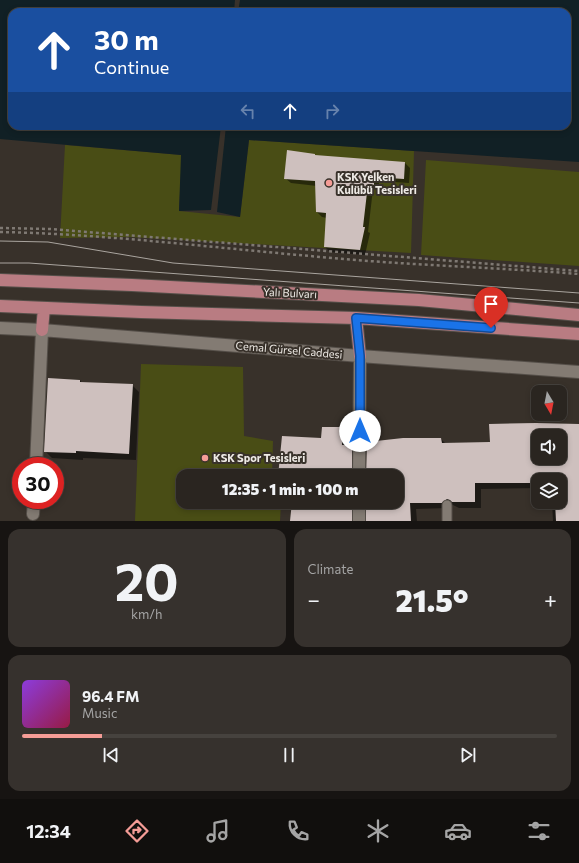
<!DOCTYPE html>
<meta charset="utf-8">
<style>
:root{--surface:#2a2520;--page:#36312d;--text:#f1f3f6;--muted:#a5a5a5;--line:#46423e;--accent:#f59c96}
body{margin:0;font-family:Commissioner,sans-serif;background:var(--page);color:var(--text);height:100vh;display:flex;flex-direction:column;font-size:15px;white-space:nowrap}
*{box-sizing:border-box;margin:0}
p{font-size:13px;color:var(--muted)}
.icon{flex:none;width:22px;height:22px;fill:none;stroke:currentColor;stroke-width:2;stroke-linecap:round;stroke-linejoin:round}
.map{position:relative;height:521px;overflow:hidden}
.sheet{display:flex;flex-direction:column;gap:8px;padding:8px;background:#171412;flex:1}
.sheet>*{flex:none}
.banner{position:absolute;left:8px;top:8px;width:563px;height:122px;border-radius:12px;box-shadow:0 2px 6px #0003,0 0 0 1px var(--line);background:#1a4fa0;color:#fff;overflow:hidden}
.needle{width:26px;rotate:170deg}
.fabs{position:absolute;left:531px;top:385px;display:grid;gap:8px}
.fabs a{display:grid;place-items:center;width:36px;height:36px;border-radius:8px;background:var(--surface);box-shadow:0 2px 6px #0003,0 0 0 1px var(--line);font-size:20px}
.speed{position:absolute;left:12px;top:457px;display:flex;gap:8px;font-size:20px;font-weight:700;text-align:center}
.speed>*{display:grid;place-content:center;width:52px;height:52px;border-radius:50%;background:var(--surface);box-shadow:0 2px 6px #0003,0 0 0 1px var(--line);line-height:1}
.speed .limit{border:6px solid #d22;background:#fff;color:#111}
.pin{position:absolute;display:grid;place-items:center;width:34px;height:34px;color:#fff;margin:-41px -17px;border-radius:50% 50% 50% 0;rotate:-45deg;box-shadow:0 0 4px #0007}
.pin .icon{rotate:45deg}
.me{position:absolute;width:44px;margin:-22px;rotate:0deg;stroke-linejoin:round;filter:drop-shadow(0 0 3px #0008)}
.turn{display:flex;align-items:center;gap:14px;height:84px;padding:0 20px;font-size:18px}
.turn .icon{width:52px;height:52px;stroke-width:2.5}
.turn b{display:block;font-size:28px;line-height:34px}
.lanes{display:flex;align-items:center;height:38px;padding:0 20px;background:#0003;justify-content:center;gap:20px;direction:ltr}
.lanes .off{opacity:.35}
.big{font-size:30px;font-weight:800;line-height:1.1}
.sheet .widget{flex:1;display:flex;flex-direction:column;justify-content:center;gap:6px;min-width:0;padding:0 14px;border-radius:12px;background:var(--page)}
.sheet .dial{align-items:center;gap:0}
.dial b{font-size:52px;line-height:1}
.song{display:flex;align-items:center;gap:12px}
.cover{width:48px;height:48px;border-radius:6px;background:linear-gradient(135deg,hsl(270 70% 55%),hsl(340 70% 35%))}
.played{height:4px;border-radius:2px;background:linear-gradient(90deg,var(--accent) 15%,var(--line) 15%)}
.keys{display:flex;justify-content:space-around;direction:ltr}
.heat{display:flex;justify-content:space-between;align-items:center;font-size:22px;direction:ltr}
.sheet .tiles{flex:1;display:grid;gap:8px;grid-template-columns:1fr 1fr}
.widget:last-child{grid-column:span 2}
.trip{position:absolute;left:176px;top:469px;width:228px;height:40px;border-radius:12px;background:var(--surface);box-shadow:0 2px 6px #0003,0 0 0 1px var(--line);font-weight:800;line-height:40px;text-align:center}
.menu{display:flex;height:64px;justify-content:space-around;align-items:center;background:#110f0d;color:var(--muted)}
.menu .icon{width:28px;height:28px}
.menu .current{color:var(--accent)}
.menu b{font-size:18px;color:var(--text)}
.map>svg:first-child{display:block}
</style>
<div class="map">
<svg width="579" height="521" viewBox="0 0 579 521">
<rect width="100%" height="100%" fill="#38312a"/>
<path fill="#494d15" d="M249 140 414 151 411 253 130 237 60 238 65 145 182 155 179 211 240 217Z
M426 160 579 172V266L421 255Z
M141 364 243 367 244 436 273 441 272 476H183V502H281L280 521H135Z"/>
<path fill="#112025" d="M0 0H235L234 12H12V126H221L211 210 179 211 181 155 0 139Z
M240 0H579V162L249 140 240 217 217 212 226 126H567V12H238Z"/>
<path fill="#0007" fill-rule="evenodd" d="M316 156 405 163 410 168 409 183 379 181V189H373L368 232 370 233 365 255 330 252 325 247 327 218 322 217 317 212V186L291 183 285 178Z
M80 380 82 383 132 385 139 392 136 460 83 458V460L52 458 45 451Z
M579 425V521H553L552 502H560V480H538V488L481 489V508H459L453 505 448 508 416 509 417 521H367L368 502H397V476H367L441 439 446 444 491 443ZM538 436H560V458H538Z
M342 428 348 434V445H351L357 451V476H279L322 439Z
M293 502H361L358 521H291Z"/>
<path fill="#cec0be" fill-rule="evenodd" d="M287 150 315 154V155L405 162 404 179 374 177V185L368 184 363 227H365L360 250 324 247 326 213 316 212 315 181 284 179Z
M48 378 80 380V382L133 384 129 454 76 451V453L44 452Z
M536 423 579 424V521H556L555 502H560V480H538V483H475V502H452L450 500 447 499 442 503H410L411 521H366V502H397V476H366L367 442 403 438H441L442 443 490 442 489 424ZM538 436H560V458H538Z
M322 427H343L342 445 352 444V476H278L282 436 321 438Z
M292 502H352V521H290Z"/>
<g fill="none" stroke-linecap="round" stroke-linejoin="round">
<defs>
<path id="lane" d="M447 505V521"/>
<path id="street" d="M0 328 42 330 360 356 579 372
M36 466 42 330
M359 476 360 356
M33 514 34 500
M359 521V502"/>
<path id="primary" d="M0 280 132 285 419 300 579 315
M0 306 141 312 356 318 579 334
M356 318 360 356
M42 330 44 308"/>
</defs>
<use href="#lane" stroke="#554f49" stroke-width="11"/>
<use href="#street" stroke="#554f49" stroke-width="14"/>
<use href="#primary" stroke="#554f49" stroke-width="14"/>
<path stroke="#7f7973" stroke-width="2.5" stroke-dasharray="3 3" stroke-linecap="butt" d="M0 228 50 229 579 271
M0 232C104 234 207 247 310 256 400 265 490 267 579 274"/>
<use href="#lane" stroke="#837b73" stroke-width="9"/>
<use href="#street" stroke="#837b73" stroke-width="12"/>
<use href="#primary" stroke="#b97c82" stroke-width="12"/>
<path stroke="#aaa59f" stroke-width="1" d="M0 241 48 242 173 263 579 293
M0 263H29L579 303"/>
</g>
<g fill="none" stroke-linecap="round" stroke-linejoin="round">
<defs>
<path id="route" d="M360 431V356L356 318 491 328"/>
</defs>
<use href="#route" stroke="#114b97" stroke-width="10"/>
<use href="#route" stroke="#1a73e8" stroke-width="7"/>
</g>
<g fill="#f59c96" stroke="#38312a" stroke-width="1.5">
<circle cx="329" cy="183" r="4"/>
<circle cx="205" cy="458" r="4"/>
</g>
<g text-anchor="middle" stroke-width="4" stroke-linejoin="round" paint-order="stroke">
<g font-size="11" font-weight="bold" fill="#eeeae5" stroke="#38312a" text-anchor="start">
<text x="337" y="181">KSK Yelken<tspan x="337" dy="13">Kulübü Tesisleri</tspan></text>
<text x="213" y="462">KSK Spor Tesisleri</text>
</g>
<g font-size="11" fill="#eeeae5" stroke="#38312a">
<text transform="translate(290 293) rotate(3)" y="4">Yalı Bulvarı</text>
<text transform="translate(289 350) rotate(5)" y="4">Cemal Gürsel Caddesi</text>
</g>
</g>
</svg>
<div class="fabs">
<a><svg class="needle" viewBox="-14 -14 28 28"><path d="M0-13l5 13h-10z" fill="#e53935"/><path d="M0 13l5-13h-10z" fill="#a5a5a5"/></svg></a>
<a><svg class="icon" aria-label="sound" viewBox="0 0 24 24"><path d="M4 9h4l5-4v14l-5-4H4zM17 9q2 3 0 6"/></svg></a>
<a><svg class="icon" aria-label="layers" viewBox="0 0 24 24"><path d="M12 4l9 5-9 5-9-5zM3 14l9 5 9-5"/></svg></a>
</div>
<div class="speed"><div class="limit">30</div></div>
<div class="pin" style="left:491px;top:328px;background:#d93025"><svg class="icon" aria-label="arrive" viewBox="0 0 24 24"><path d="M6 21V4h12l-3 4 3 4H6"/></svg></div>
<svg class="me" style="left:360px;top:431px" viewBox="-20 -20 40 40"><circle r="19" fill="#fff"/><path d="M0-13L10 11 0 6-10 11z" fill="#1a73e8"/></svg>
<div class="trip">12:35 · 1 min · 100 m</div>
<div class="banner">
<div class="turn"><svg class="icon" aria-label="ahead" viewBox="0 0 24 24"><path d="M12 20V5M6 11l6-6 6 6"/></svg><div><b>30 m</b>Continue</div></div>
<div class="lanes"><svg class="icon off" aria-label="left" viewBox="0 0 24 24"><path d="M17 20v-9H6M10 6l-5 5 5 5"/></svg><svg class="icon" aria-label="ahead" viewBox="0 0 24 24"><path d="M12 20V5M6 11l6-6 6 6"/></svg><svg class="icon off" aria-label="right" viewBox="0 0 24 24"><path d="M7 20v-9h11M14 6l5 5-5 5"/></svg></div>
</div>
</div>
<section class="sheet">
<div class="tiles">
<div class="widget dial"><b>20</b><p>km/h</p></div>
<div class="widget"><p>Climate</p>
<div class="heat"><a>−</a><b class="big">21.5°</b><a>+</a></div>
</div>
<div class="widget">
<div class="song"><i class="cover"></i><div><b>96.4 FM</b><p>Music</p></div></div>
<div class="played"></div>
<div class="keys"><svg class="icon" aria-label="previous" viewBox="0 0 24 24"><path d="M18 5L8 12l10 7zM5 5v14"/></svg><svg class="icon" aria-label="pause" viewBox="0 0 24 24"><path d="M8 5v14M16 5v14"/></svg><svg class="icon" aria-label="next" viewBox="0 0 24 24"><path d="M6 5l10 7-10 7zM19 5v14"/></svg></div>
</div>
</div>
</section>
<nav class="menu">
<b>12:34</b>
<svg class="icon current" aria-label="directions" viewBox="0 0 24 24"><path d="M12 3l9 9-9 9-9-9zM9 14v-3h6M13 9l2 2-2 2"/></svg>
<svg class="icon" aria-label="music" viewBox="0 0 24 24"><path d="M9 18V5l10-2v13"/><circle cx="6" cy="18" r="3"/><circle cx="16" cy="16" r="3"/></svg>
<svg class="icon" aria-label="phone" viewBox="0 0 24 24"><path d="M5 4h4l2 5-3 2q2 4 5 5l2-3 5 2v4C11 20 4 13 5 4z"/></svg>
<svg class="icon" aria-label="climate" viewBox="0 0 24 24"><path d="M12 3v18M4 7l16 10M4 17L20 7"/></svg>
<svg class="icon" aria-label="car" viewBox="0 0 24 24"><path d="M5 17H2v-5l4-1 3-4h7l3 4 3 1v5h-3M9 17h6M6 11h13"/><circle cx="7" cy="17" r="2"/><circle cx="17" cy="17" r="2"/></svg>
<svg class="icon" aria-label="filters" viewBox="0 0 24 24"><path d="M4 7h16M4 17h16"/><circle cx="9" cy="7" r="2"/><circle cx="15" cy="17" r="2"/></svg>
</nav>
